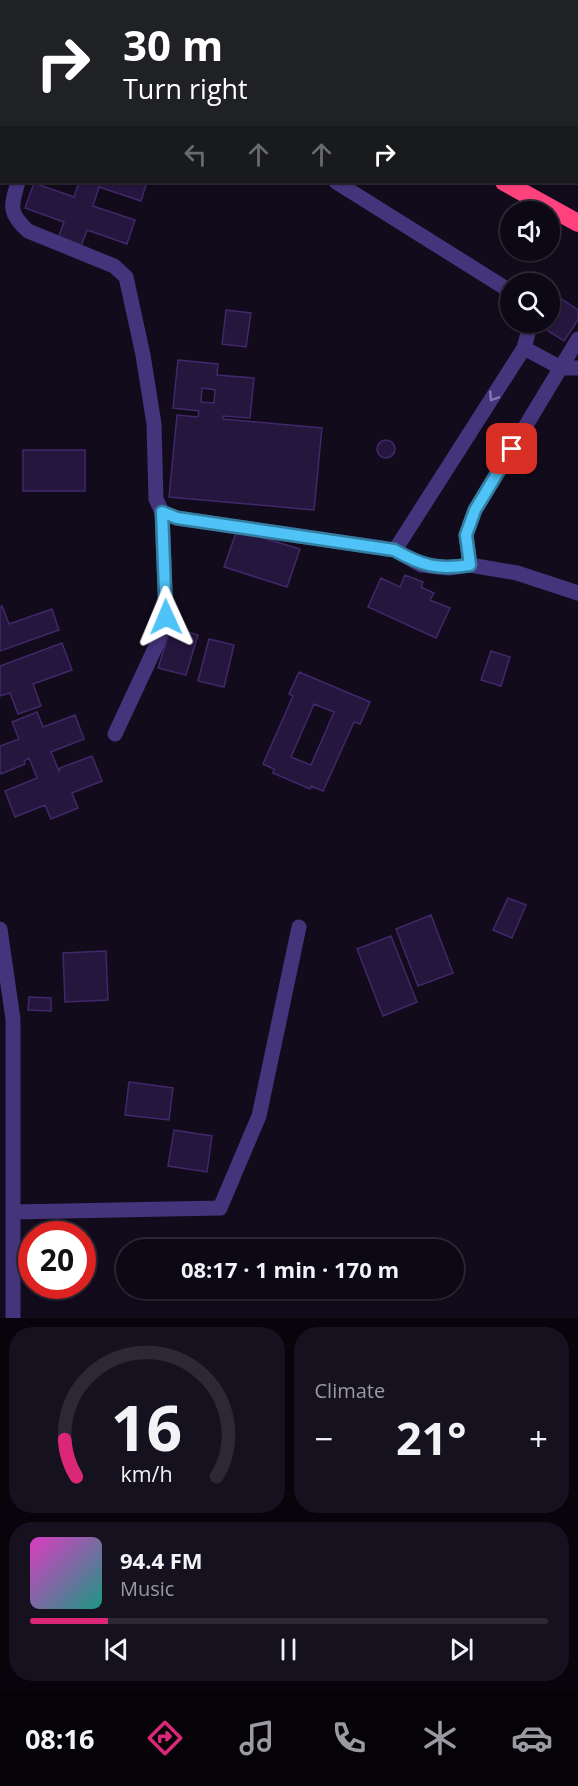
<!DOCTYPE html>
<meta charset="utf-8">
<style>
:root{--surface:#0d0815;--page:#16111e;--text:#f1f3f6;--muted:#9a9aa0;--line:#2d2934;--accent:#db2777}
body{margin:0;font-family:"Open Sans",sans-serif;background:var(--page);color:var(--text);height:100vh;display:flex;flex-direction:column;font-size:22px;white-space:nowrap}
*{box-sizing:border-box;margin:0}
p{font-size:20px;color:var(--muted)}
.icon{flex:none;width:33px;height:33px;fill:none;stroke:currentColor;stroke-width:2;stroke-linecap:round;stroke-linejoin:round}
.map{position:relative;height:1318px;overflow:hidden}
.details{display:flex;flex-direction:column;gap:9px;padding:9px;background:#07040c;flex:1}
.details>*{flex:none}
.top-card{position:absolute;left:0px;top:0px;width:579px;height:183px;box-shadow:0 2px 4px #0004,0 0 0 2px var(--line);background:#202124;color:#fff;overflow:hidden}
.controls{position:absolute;left:500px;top:201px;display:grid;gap:12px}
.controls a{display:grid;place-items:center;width:60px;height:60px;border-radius:50%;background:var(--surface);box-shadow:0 2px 4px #0004,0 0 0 2px var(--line);font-size:30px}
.speed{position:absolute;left:18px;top:1221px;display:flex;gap:12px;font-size:30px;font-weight:700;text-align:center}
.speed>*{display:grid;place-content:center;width:78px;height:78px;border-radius:50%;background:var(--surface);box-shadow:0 2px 4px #0004,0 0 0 2px var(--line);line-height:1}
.speed .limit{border:9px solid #d22;background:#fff;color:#111}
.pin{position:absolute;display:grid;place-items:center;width:51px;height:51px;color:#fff;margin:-26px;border-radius:12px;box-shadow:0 3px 9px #0006}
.me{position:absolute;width:66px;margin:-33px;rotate:359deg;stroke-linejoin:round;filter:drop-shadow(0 0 4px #0008)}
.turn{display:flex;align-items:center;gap:21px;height:126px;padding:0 24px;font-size:27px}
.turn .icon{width:78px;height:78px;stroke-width:2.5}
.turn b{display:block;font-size:42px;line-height:51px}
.lanes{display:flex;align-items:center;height:57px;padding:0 24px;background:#0003;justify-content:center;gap:30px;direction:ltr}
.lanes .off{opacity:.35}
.big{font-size:45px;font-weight:700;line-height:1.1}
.details .card{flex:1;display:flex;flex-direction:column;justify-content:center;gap:9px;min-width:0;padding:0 21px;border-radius:24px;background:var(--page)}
.details .dial{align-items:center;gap:0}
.dial svg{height:156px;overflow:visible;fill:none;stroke:var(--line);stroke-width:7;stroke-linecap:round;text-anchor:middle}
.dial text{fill:var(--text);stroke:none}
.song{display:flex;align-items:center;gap:18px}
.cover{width:72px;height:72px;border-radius:9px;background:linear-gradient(135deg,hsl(310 70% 55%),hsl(170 70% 35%))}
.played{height:6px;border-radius:3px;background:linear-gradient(90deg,var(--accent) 15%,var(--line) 15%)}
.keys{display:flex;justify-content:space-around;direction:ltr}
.heat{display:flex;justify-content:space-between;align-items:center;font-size:33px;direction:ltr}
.details .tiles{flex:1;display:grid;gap:9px;grid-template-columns:1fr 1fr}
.card:last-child{grid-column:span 2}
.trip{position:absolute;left:116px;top:1239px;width:348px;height:60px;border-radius:30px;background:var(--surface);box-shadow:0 2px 4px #0004,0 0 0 2px var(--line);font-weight:700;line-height:60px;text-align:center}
.menu{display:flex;height:96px;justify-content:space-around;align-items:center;background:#050308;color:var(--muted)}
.menu .icon{width:42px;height:42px}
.menu .on{color:var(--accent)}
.menu b{font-size:27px;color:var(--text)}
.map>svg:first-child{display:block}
</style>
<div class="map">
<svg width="578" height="1318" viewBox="0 0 578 1318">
<rect width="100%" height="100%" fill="#110b1c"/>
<path fill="#25163d" stroke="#40286a" stroke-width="1.5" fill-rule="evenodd" d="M79 182H147L141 201 99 187 93 206 135 220 127 244 87 230 81 246 58 238 64 222 25 208 34 183 74 197Z
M560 298 578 310V320L564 341 542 327 545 322H549V316Z
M226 310 251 313 246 347 222 344Z
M178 360 218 364 217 375 254 378 250 418 223 416V419L322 428 314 510 169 497 177 415 198 417 199 411 173 408ZM202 388 215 390 214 403 201 402Z
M377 449a9 9 0 1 1 18 0a9 9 0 1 1-18 0Z
M23 450H85V491H23Z
M237 530 300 549 287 587 224 567Z
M405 575 423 582 421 587 434 593 430 600 450 608 436 638 368 607 381 578 400 587Z
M2 606 9 624 52 609 59 630 0 651V607Z
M171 627 198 635 186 675 158 668Z
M209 639 234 645 224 687 198 681Z
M62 643 72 670 33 684 41 706 18 714 10 693 0 696V666Z
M491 651 510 657 501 686 481 680Z
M299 672 370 702 360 724 354 722 323 791 311 786 310 789 273 773 274 769 263 764 293 696 289 694ZM314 704 334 712 311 765 291 757Z
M37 712 43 727 75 715 84 739 51 752 59 771 60 768 92 756 102 781 72 793 78 808 51 819 45 805 15 817 5 791 37 778 29 758 24 761 25 764 1 774 0 771V746L19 739 12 722Z
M508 898 526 905 512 938 493 930Z
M431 915 453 973 418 986 396 929Z
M391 936 417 1002 383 1016 357 949Z
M106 951 108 1000 65 1002 63 953Z
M29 997 51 998V1011L28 1010Z
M129 1082 173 1088 169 1120 125 1115Z
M174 1130 212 1136 207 1172 168 1166Z"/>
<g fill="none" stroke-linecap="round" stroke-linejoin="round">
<path stroke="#43347c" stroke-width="15" d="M527 0 529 2
M18 182C11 206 8 213 28 231L114 266 126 277 143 355 154 424 156 499 162 512 166 617 157 644 115 734
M336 182 510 291
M524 348 561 368H578
M162 512 177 518 395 550 421 565 449 568 470 565 517 573 578 593
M395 550 524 348 531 322
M470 565 466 535 475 510 578 339
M0 929 13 1019V1318
M13 1212 220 1208 259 1116 299 927"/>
<path stroke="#ff417e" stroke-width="18" d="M194 0 196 2
M338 0 340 2
M578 143V144
M504 182 578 223"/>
</g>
<defs><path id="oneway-chevron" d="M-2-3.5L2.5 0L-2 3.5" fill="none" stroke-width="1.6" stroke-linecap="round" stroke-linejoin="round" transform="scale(1.5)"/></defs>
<use stroke="#8576b7" href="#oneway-chevron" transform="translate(493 397) rotate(123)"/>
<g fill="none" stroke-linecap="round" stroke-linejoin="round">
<defs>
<path id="route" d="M166 617 162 512 177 518 394 550C423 566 437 570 470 565L466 535 475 510 512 449"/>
</defs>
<use href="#route" stroke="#337fa1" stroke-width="15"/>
<use href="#route" stroke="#4fc3f7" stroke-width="10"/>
</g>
</svg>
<div class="controls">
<a><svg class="icon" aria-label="sound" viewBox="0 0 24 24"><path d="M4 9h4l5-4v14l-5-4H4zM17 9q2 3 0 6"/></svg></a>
<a><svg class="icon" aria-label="search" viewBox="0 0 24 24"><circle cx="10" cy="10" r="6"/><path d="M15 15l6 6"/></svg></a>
</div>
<div class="speed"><div class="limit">20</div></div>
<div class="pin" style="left:512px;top:449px;background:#d93025"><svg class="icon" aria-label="arrive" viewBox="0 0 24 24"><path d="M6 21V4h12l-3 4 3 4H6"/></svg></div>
<svg class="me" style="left:166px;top:617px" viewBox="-20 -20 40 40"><path d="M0-17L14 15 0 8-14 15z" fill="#4fc3f7" stroke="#fff" stroke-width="4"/></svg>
<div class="trip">08:17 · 1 min · 170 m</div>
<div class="top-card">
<div class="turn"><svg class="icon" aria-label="right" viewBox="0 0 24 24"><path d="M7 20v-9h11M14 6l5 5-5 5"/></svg><div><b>30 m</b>Turn right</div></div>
<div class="lanes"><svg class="icon off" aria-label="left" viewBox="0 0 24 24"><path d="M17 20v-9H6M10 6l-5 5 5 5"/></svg><svg class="icon off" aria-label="ahead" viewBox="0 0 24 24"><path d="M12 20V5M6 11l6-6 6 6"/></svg><svg class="icon off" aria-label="ahead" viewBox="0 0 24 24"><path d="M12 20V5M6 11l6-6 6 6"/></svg><svg class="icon" aria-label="right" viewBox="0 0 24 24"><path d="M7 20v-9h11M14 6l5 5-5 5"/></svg></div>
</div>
</div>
<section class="details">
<div class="tiles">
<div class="card dial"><svg viewBox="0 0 100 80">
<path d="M14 69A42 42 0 1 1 86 69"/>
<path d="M14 69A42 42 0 0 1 8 50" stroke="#db2777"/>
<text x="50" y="56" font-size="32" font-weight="700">16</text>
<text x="50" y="72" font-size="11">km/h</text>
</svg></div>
<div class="card"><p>Climate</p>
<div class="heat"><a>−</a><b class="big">21°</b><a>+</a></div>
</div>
<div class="card">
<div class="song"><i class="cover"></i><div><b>94.4 FM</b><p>Music</p></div></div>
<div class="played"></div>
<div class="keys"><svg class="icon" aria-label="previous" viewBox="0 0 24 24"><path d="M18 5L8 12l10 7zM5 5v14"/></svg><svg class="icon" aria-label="pause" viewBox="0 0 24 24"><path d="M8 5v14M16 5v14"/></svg><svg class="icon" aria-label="next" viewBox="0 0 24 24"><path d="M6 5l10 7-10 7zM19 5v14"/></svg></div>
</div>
</div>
</section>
<nav class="menu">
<b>08:16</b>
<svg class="icon on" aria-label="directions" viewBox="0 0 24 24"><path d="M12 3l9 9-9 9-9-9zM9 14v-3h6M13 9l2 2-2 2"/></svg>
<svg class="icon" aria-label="music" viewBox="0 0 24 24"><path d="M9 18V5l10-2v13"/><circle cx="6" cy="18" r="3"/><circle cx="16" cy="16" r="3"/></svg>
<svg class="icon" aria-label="phone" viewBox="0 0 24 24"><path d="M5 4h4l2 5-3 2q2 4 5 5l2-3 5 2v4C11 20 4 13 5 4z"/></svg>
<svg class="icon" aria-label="climate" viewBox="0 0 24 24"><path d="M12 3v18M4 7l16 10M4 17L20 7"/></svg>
<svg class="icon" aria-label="car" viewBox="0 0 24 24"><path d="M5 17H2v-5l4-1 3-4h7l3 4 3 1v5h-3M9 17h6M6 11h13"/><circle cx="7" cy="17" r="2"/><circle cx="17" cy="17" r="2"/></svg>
</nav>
